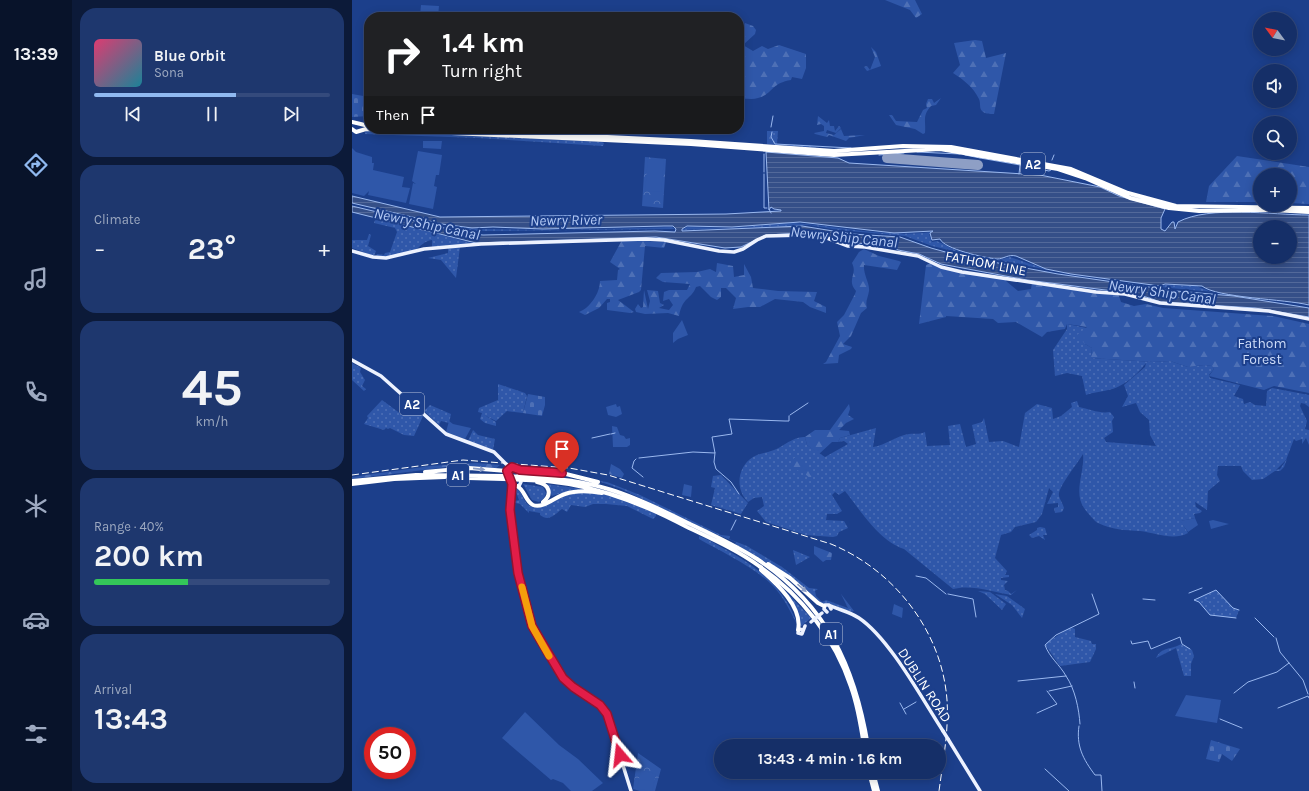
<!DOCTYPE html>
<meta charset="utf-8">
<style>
:root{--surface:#152f68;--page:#1e376e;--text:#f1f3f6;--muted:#9da9c0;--line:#344a7c;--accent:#90b9f0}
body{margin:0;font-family:Karla,sans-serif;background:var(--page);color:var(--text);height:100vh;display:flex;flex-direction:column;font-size:15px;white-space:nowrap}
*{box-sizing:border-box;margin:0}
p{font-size:13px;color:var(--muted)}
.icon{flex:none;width:22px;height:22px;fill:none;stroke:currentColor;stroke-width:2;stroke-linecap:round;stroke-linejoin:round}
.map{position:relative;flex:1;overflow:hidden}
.sheet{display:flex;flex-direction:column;gap:8px;padding:8px;background:#0c1a39;width:280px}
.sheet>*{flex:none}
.hud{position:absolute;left:12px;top:12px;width:380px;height:122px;border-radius:16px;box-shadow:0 2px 10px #0003,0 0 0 1px var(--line);background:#202124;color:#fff;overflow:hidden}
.needle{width:26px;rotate:302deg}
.tools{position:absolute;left:901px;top:12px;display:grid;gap:8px}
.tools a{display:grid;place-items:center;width:44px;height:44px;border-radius:50%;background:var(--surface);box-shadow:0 2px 10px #0003,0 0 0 1px var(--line);font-size:20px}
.speed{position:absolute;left:12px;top:727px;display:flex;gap:8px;font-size:20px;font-weight:700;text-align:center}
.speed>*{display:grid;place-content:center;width:52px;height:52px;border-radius:50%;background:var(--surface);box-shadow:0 2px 10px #0003,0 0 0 1px var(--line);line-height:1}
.speed .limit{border:6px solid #d22;background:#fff;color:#111}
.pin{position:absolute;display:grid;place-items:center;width:34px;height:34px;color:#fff;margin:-41px -17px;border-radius:50% 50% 50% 0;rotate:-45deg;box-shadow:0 0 4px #0007}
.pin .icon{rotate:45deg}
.me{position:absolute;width:44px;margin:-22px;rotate:343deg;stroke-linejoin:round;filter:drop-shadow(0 0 3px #0008)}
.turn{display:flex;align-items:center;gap:14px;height:84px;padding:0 12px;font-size:18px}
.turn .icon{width:52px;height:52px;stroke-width:2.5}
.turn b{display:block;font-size:28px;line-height:34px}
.then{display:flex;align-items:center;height:38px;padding:0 12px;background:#0003;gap:8px;font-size:15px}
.big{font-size:30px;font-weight:700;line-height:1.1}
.sheet .tile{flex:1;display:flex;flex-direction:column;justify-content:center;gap:6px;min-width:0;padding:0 14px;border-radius:16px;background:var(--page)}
.sheet .dial{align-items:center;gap:0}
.dial b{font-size:52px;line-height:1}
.song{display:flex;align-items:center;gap:12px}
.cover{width:48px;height:48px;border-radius:6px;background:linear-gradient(135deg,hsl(340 70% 55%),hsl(190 70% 35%))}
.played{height:4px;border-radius:2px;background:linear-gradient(90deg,var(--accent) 60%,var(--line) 60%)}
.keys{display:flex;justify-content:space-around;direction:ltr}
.heat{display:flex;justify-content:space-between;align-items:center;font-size:22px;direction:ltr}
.charge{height:6px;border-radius:3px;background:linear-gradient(90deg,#34c759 40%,var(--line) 0)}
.trip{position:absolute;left:362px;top:739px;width:232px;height:40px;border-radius:20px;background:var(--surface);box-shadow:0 2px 10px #0003,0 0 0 1px var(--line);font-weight:700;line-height:40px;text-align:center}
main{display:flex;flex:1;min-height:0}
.dock{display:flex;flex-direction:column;width:72px;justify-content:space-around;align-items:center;background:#08132a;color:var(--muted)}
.dock .icon{width:28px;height:28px}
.dock .active{color:var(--accent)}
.dock b{font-size:18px;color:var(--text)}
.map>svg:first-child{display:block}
</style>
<main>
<nav class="dock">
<b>13:39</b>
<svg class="icon active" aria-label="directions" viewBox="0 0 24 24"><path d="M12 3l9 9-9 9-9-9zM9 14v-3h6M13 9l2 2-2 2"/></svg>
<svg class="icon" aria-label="music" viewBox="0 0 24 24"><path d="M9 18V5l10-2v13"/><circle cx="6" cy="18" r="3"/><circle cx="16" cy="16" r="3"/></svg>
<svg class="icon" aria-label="phone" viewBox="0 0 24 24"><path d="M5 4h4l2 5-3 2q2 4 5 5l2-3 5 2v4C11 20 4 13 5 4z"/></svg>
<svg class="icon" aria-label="climate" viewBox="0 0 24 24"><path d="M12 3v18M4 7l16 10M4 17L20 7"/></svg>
<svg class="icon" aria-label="car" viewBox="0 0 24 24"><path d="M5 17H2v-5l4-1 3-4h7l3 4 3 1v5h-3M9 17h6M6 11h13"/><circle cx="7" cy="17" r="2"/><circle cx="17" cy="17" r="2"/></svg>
<svg class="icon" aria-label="filters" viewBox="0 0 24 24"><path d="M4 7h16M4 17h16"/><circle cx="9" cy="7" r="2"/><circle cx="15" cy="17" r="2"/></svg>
</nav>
<section class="sheet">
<div class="tile">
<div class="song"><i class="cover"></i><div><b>Blue Orbit</b><p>Sona</p></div></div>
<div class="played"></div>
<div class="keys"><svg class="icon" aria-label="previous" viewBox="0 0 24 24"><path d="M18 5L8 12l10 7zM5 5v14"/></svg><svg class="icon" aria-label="pause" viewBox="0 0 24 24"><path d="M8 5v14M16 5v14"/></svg><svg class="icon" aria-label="next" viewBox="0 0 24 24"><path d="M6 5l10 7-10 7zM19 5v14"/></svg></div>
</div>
<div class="tile"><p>Climate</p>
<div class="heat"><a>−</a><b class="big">23°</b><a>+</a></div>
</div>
<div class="tile dial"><b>45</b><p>km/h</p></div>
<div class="tile"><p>Range · 40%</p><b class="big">200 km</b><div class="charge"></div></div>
<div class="tile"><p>Arrival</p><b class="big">13:43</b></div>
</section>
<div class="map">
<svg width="957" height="791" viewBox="0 0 957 791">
<defs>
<pattern id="grass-dots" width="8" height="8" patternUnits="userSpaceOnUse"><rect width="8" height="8" fill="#2f57a9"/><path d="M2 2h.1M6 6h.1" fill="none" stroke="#4e70b6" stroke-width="1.8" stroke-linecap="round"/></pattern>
<pattern id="forest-firs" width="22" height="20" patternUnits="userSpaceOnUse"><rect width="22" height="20" fill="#2f57a9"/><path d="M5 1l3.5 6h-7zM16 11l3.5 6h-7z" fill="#4e70b6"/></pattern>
<pattern id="cemetery-stones" width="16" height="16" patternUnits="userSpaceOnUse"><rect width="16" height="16" fill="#2f57a9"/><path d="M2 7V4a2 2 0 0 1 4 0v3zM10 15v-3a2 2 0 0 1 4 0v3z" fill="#4e70b6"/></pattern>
<pattern id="park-crowns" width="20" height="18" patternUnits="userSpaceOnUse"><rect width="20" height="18" fill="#2f57a9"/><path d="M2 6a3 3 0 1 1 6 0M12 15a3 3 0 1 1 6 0" fill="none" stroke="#4e70b6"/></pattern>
<pattern id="water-rules" width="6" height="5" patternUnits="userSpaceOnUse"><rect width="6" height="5" fill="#354f88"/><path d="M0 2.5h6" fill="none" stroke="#53699a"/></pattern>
</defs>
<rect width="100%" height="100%" fill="#1c3f8b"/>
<path fill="url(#grass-dots)" d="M13 130 250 142 252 143 251 146 126 138 13 134Z
M415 131H426L425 144 455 145 466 148 415 144Z
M67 219 121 229 212 230 320 227 323 229 125 231 67 220Z
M23 220 48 224 123 244 80 247V240C72 241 69 246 63 250 54 256 35 257 24 257L25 254 32 255 33 253 38 252 45 232 43 228 22 223Z
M442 223C488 226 533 238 579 232L577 234 580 242 585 241 605 251 639 259 647 260 658 257 696 270 614 254 580 246 553 236 486 230 457 225 330 230 335 227 378 228Z
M17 234 19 235 16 246 24 251 22 256 0 248V240H15Z
M108 247 104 278 89 260 76 258 96 253V248Z
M813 285 844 286 860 292 873 293 807 287Z
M715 324 735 328 733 344 740 348 739 358 801 362 818 361 836 367 852 365 860 366 862 369 857 375 858 378 888 385 882 396 891 399 892 404 898 402 903 405 914 406 915 391 920 388 957 395V407L953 404H954L949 403 948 406 955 421 953 429 957 430V445L954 438 950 444V439L944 441 942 439 934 460 924 470 928 469 935 459 932 467 928 471H923L911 479 900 480 891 471 889 466H866L865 475 868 481 856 491 855 510 843 502 844 507 850 511 848 513 842 514 843 518 829 521 836 533C821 541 804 533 788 531 773 530 760 530 746 523 743 522 734 511 732 508 721 492 733 471 731 454 726 463 705 488 707 496 708 500 711 504 712 508L710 512 703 513 702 508 706 507V503L695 504 701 492 697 488 690 514 684 522 663 527 659 532 649 535 643 558 655 571 653 575H657V577L649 578V580L656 581 652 585 653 590 656 591 659 594 665 590 659 595C643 592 618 584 601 589L552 549C526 540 509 511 493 491L487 495 483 492 480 495 490 511 485 514H475L474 520 492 521 496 528 487 532 485 536 481 537 454 535 414 522 405 511 412 506 410 497 402 498 396 502C383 489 385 467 401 457 407 453 415 453 422 450 432 446 442 436 453 437L455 445 473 457 496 444 492 441 486 442 488 438 524 428 521 447C534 445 544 436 557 434 563 433 566 435 573 432L575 446 598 445 596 426 608 424 614 447 624 444 620 425 630 422 632 418 637 442 651 441 667 447 673 413 685 404 700 408 701 419 709 416 720 407 719 403 725 401 727 407C737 409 748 414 758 412L762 417 760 421 761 432 752 438 754 442 804 446 798 435 797 420 788 412 784 403 770 407 776 396 772 385 793 367 794 363C786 374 770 388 756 390 748 392 742 392 734 395L730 376 715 373 703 376 701 350 715 329Z
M0 363 9 368 8 372 13 380 10 386 14 389 12 391 0 380Z
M146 384 173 393 175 396 171 413 155 411 144 421 132 415 144 422V426L133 423 128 419 130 413 126 412 127 408 146 400Z
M30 400 49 414 53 413 59 406 71 416 62 436 52 435 38 428 36 429 34 428 32 430 12 424 16 418 15 416Z
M78 405 99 414 97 423 89 421 87 425 72 411Z
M121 430 126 435 143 439 141 450 116 441Z
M369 475 396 503 389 514 359 505 363 488 359 487 361 476Z
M246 481 255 482 288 495 369 535 378 536 377 539 395 546 430 567 457 588 466 589 463 591 464 596 470 602 474 600 496 608 489 594 502 611 499 612 477 604H470L442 579 383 544 384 542 368 536 269 489Z
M171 484 191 487 194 493 192 498 187 502 180 500Z
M194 484 239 490H220L200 496Z
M165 488C171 493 172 505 180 507 192 511 208 496 220 494 248 488 280 502 304 514V516L301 519 275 506 254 504H241L233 507 219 505 215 512 210 509C202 515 197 522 188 515V513L177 511V513L168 504 159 502 167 500 164 492 162 493V498H159L162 489Z
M688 527 693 528 695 535H691L693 540 687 536 680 538 677 535 685 530V528Z
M347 536C354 538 362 543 369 547 402 564 433 587 445 624 438 611 432 598 422 587 404 568 370 552 347 539Z
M441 550 458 557 444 565Z
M427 584 459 618 448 627 445 614Z
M864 590 881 608 887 610 884 618 858 615 847 602 842 600Z
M626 591 638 592 654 604 650 610 633 594Z
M643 594 655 596 673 609 670 618 660 605Z
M719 627 723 629V637L739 641 740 644H744V649L738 662 708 666 694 646V643Z
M829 644 840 650 842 656 839 664V676H832L824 648 804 658C810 646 820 650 829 644Z"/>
<path fill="url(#forest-firs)" d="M533 0H563L570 14 564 18 558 10Z
M393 23 401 26 404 30 403 34 391 45 401 51 410 46 416 49 427 45 454 54V68L450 79 440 77 439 80C419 83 421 94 406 98 400 100 394 98 387 99V38Z
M623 40 630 41 634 58 654 53 642 114C638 114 633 114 630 111 627 108 629 104 627 99 621 87 612 80 601 73L608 65 602 43Z
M519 47 524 52 529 66 515 71 512 67 515 66 518 70 523 57Z
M589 98 584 105 579 106C570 116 574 120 573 133L571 134 563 129 544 125 537 115H540L544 121 565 122 571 110 575 108 574 104 576 99H580L582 103Z
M466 116 475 123 477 120 478 126H482L483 131 487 126 489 128 484 133 475 130 474 133 482 135 489 129 492 136 513 135 497 138 494 141 477 135 475 137 463 134 462 133 472 131V126L469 124 465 125Z
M885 156 957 167V204L938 203V175H908V202H854L857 186Z
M270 240 314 242 312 248 293 246 289 290 287 292 266 300 282 312 278 313 255 310V303L258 302V299H255L247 308 233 315 227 312C238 308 248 293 248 281L265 280 266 270 268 269 258 262Z
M512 249 527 256 547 261 549 262 545 270 512 265C511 274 518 284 517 291 516 298 513 301 515 308L509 313 499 336 491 344 500 347 499 349 487 355 486 363 471 364 474 362 488 336 485 322 492 315 503 294 504 291C494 279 506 275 500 263L507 252Z
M365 263 381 266 382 277 392 275V264L399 277 401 288 426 291 465 292 462 301 474 307V313L458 307 451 302 423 299 408 307H396L381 309 384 298 374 288H369V297L365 300 359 297 348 286 344 287C339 300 331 296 327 316L316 313 293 314 284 312 283 309 286 304 289 308 291 307 292 290 296 309 298 301 295 290 306 291 308 303 312 305 307 308 317 310 321 305 317 299 311 301 312 292 317 290H335L338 284 311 282 304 278 309 273 345 272 358 269 364 272Z
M579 263 595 269 655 278 654 281 666 291 679 289 680 283 766 293 769 302 782 306 794 304 811 308 921 316 957 324V393L922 386 912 390 857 376 862 369 860 366 852 365 836 367 818 361 801 362 739 358 740 348 733 344 725 335 735 327 715 324 713 329 695 332 690 337 664 322 646 323 641 319 594 316V317L567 324 574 265Z
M497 404 498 409 496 415 502 419 494 423 487 430 497 431 498 435 488 438 486 442H480L467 454 455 445 453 437 463 430H478Z
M442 458H444L462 475 459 479 453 474 441 468 440 462Z
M124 463 148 465 143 469 96 467 0 479V477L78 466Z
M259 464 268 469 272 474 270 478 257 474Z
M462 546 480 553 479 560H474L471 562 462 554Z"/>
<path fill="url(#cemetery-stones)" d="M0 94 17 97V116L0 117Z
M176 394 193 397V405L190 416 171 413Z
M859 740 888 749 880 761 870 754 867 762 854 759Z"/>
<path fill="url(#park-crowns)" d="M293 157 314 159 311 208 290 206Z
M286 753 309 769 303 791H288L281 789Z"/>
<path fill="#2f57a9" d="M69 5 87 6 86 17 68 15Z
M71 141H90L89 149 71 148Z
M0 148 4 152 20 157V163H22L21 170 52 177 50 187 58 188 54 203 16 195 17 191 12 196 0 193Z
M66 151 90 155 87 175H84L82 186 85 187 81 209 57 204 61 183 64 184 60 181Z
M296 159 312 160 309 192 293 191Z
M330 320 336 335 326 339 321 343V333Z
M264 404 265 407 268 406 270 414 264 417 256 415 254 407Z
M97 421 101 424 119 428 113 439 94 432Z
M260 426 265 427 268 435 272 436 274 439 278 438V445L275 447H261Z
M332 484 340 486 339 497 330 495Z
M843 518 846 525 836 532 828 521Z
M861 520 877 524 859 529 857 521Z
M542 604 551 608 550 618 540 614Z
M834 695 869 700 865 723 823 716Z
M173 712 207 745 226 759 251 783 240 791H219L211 783 201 779 199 780 150 738Z
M289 770 304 774 300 791 285 789Z"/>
<path fill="url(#water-rules)" stroke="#9ab8ef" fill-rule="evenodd" d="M414 152 486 158 497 163 688 175 748 187 767 196 813 209 809 218V229L813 231 820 222H822L823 229 826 222C858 205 920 215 957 215V305C933 299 865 298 850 286L813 284 808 286 719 274 694 269 664 256C656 254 652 259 645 259 633 258 592 249 588 239L580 240 578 233 581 231 542 233 448 222 380 227 335 226 330 229V231L450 226 500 234 548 237 579 248 608 256 706 274 824 291 882 296 957 308V317L903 308 809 302 785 294 675 280 589 264 567 254 546 250 536 244 511 243 504 245 495 244 477 237 451 233 414 235 389 247 373 248 304 237 124 243 0 212V206L109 232 131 235 303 231 323 232 324 229 321 226H312L191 229 141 227 120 228 90 224 0 203V196L88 217 374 214 429 211V210L422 209 419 207 417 210ZM908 227H938V257H908Z"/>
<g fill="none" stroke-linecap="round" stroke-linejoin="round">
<path stroke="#9ab8ef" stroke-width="1" d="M419 127 421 116
M420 132 419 137 423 144 499 148
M565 152 608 154
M527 155 552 153
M613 155 628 158
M628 158 668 165 667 174
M700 160 702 155
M668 165 697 171 699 170
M412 172V154
M412 174V208H415
M417 209 419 213
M438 415 456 403
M259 434 263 433
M240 438 258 434
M363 453 362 462 364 469 379 482 387 494
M287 458 341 452 363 453 360 437 380 434 377 419 433 421H437V416
M284 459 282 461 280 468 291 477
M379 530 384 520
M564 576 574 578 594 594
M837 593 850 588
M596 594 621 599 624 617
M791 599 803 600
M884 618 858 615 847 602 842 600 864 590 881 608 887 610
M903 618 922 637
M924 638 928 652 951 680 956 694
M779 641 780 644 796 641 799 649 828 637 830 644 838 649
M666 681 714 676
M782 682 783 688
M697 691 720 686
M882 693 896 682 925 672 937 663
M548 703 554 714
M926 708 956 696 957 698
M552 709 564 702
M685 713 705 704 695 691
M868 719 890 728
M728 724C727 709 723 689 714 676 708 665 697 657 693 645L704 635 747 614 740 594
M727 726C724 746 731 759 743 775H749L750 791
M557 742 558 746
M693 769 717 791"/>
<path stroke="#8e9fc5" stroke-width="10" d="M535 158 626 165"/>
<path stroke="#edf2ff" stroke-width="3.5" d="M0 251 21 257 34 258 72 249 129 244 294 239 312 240 367 251 382 252 391 249 405 240 414 236 453 235 475 238 496 246 513 247 566 256 589 267 610 272 744 292 773 294 808 303 917 311 957 319
M0 360 29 376 94 434 142 452 155 465 156 470
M155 465 165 470 169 482 167 486H162L157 477
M160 484C160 492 157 500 157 508 158 520 161 533 162 545 169 591 179 640 211 677 223 692 243 698 255 714L279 791
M479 606C488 610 498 612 507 618 538 639 570 699 591 731
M475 612 472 609 473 605H477L479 609
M451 630 447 629 446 633 450 634 453 626
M596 739 628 791"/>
<path stroke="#fff" stroke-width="4" d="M0 122 17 126
M0 129 4 132 14 129 339 144 482 155 588 149 706 169 733 178 778 198 817 208 847 211 919 210 957 212
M86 129 339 141 482 151 551 146 599 147 719 169 776 193 824 206 957 208
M164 468 210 473 246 482
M73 472 117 468 155 471
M174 477C242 479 276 493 336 523 359 534 383 545 405 559 475 605 503 667 516 746
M116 478 151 479
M174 480C232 481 284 500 335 527 360 539 385 550 407 566 449 595 483 638 499 687 506 706 509 726 512 746
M0 481 64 475 151 476
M185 482C197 484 201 494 191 502
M0 484 42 479 93 477
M165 486C173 490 173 501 181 505 191 509 203 497 213 494 225 490 238 491 250 493
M416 564 438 578 466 603 472 606
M409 570C424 583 451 607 446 630
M517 772 522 791
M521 772 526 791"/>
<path stroke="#fff" stroke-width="1" stroke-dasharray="7 3" stroke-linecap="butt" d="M0 475 111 460 217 468 256 475 479 544C542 570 590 631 595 700 597 730 591 761 587 791"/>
<path stroke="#edf2ff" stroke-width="3.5" d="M459 622 470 613
M591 731 596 739"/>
<path stroke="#fff" stroke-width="4" d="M151 476 174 477
M151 479 174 480"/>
</g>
<defs><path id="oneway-solid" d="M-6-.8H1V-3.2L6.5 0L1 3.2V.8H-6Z"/></defs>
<g fill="#8e9fc5">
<use href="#oneway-solid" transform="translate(127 469) rotate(6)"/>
<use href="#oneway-solid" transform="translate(450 588) rotate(41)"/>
</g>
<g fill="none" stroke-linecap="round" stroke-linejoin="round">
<defs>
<path id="route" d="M210 473 168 470 160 467 155 471 160 484 158 510 166 573 180 626 211 678 221 687 248 705 255 714 268 755"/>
</defs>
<use href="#route" stroke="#92132f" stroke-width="10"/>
<use href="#route" stroke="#e11d48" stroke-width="7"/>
<path stroke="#f59e0b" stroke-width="7" d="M170 587 180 626 197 656"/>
</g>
<g text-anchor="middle" stroke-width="4" stroke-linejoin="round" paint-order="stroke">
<g fill="#1c3f8b" stroke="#bbc5dc" stroke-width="1">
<rect x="669" y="153" width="24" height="22" rx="3"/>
<rect x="48" y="393" width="24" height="22" rx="3"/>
<rect x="95" y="464" width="22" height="22" rx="3"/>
<rect x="468" y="623" width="22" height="22" rx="3"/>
</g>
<g font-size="13" font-weight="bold" fill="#fff">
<text x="681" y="169">A2</text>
<text x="60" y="409">A2</text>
<text x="106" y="480">A1</text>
<text x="479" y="639">A1</text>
</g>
<g font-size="14" fill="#fff" stroke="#1c3f8b">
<text transform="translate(634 263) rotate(11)" y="5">FATHOM LINE</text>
<text transform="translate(573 685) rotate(57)" y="5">DUBLIN ROAD</text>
</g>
<g font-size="14" fill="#cddcf9" stroke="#1c3f8b">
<text x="910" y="348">Fathom<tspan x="910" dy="16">Forest</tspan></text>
</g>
<g font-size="15" font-style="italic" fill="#b3c9f4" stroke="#1c3f8b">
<text transform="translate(214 220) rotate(-1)" y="5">Newry River</text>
<text transform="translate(75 224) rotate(12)" y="5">Newry Ship Canal</text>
<text transform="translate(492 237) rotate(6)" y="5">Newry Ship Canal</text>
<text transform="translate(810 292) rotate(8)" y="5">Newry Ship Canal</text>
</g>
</g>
</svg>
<div class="tools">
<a><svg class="needle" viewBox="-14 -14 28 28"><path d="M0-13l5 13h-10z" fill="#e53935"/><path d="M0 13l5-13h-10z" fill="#9da9c0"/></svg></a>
<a><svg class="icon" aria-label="sound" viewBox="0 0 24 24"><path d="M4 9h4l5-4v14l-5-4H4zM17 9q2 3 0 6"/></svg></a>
<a><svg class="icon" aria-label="search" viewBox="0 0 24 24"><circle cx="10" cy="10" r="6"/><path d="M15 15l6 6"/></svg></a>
<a>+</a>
<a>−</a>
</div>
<div class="speed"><div class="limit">50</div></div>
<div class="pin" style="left:210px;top:473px;background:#d93025"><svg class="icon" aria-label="arrive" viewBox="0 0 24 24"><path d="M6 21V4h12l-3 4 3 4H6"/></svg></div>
<svg class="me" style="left:268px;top:755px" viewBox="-20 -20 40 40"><path d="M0-17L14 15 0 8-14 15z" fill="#e11d48" stroke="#fff" stroke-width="4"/></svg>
<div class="trip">13:43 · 4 min · 1.6 km</div>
<div class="hud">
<div class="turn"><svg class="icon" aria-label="right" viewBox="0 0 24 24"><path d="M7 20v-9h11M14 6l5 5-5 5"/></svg><div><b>1.4 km</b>Turn right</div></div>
<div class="then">Then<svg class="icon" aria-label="arrive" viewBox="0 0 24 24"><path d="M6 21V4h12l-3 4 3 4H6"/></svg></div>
</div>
</div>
</main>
